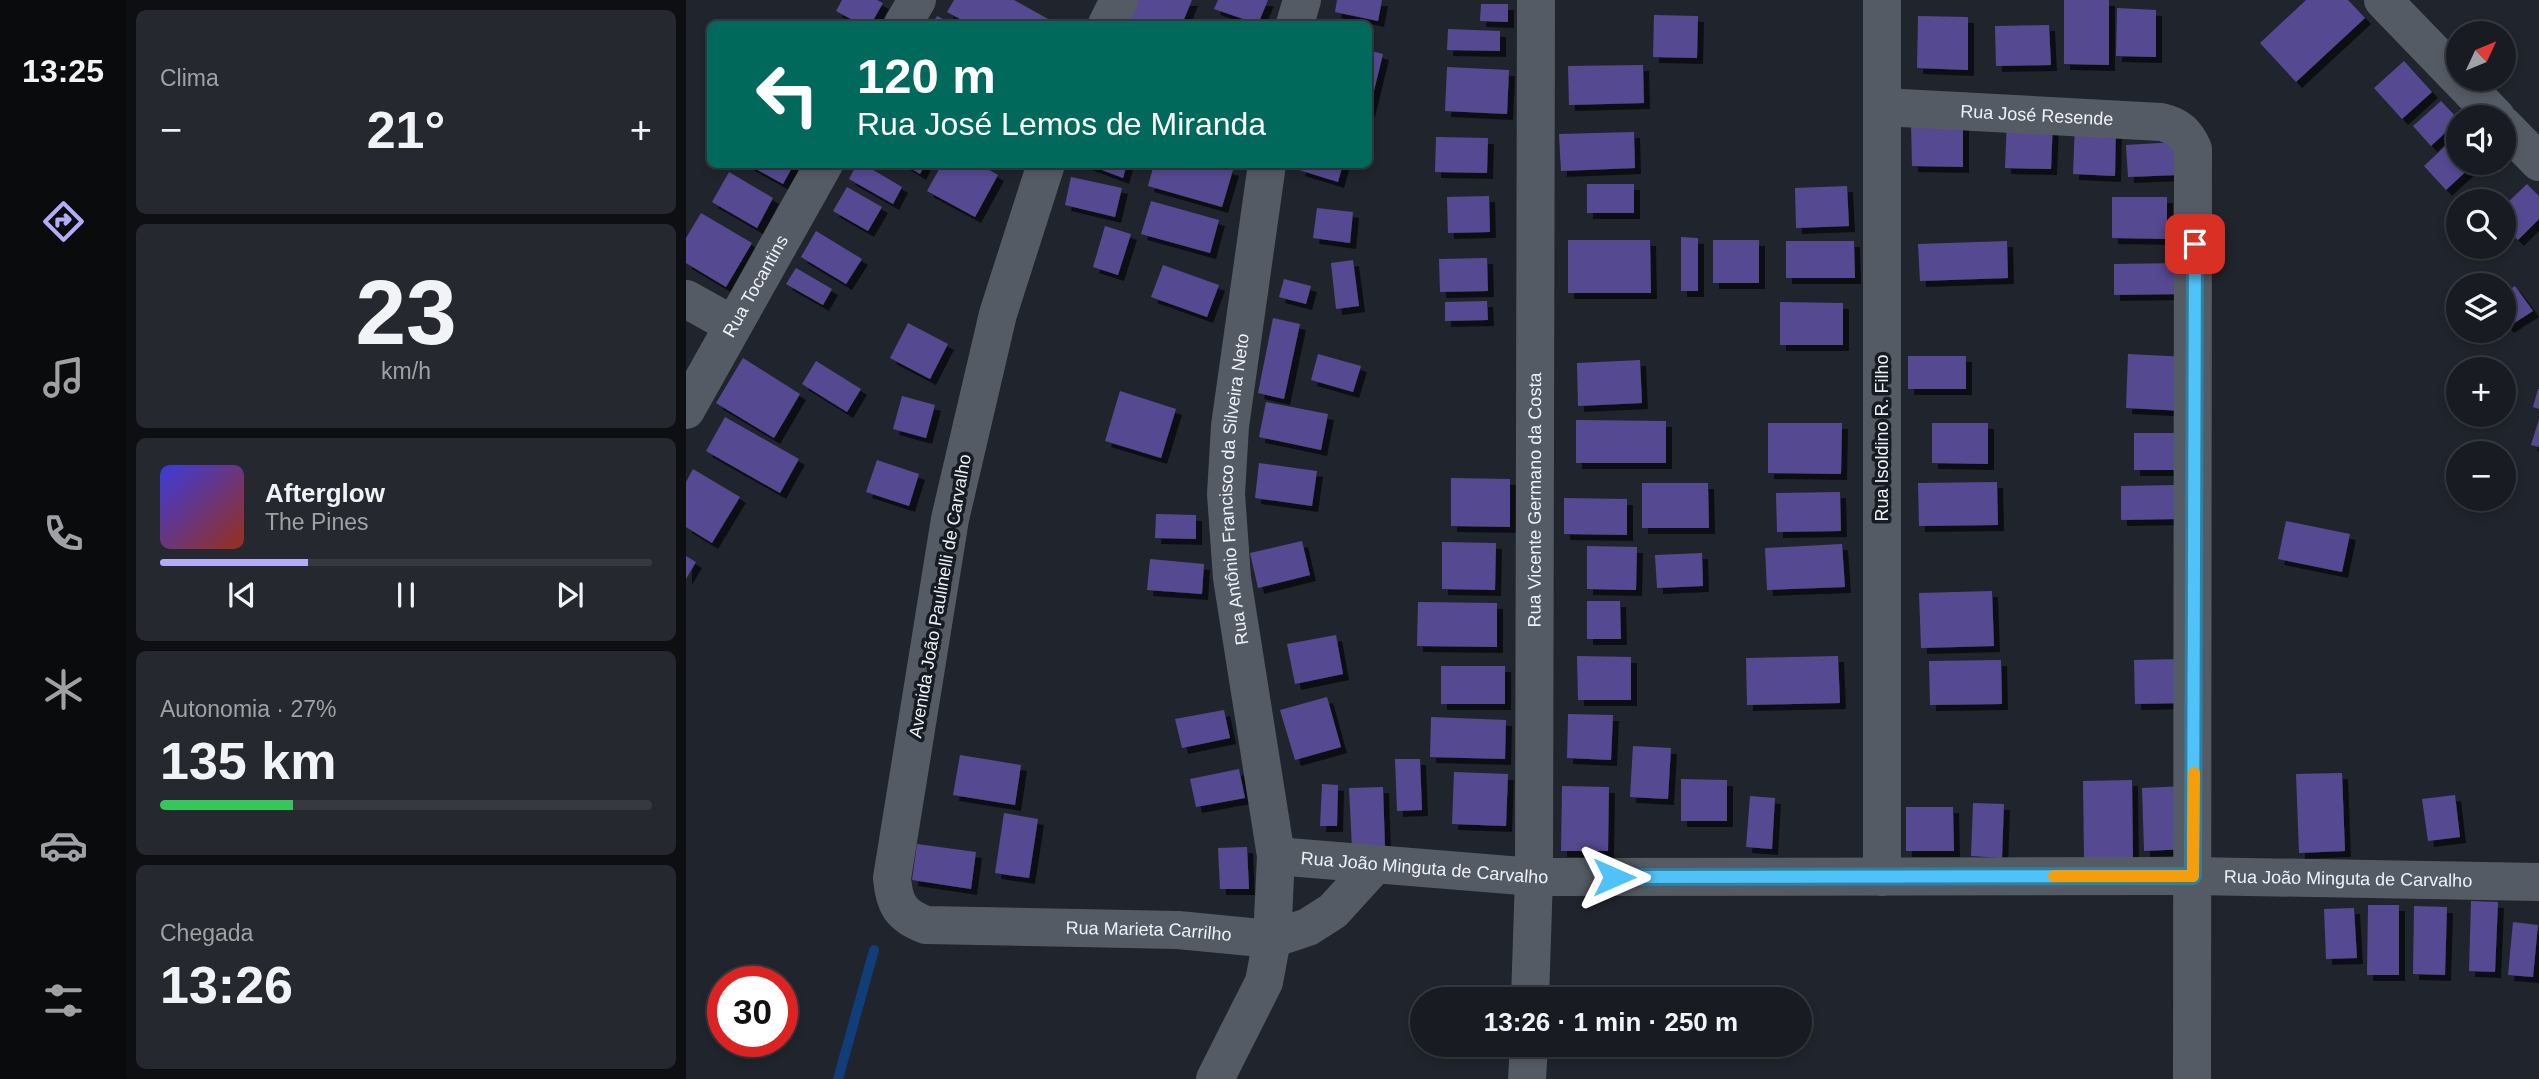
<!DOCTYPE html>
<html lang="pt">
<meta charset="utf-8">
<style>
:root{--surface:#181b21;--page:#25282e;--text:#f1f3f6;--muted:#9fa1a5;--line:#36393f;--accent:#b4acf9}
body{margin:0;font-family:Helvetica,sans-serif;background:var(--page);color:var(--text);height:100vh;display:flex;flex-direction:column;font-size:26px;white-space:nowrap}
*{box-sizing:border-box;margin:0}
p{font-size:23px;color:var(--muted)}
.icon{flex:none;width:38px;height:38px;fill:none;stroke:currentColor;stroke-width:2;stroke-linecap:round;stroke-linejoin:round}
.map{position:relative;flex:1;overflow:hidden}
.details{display:flex;flex-direction:column;gap:10px;padding:10px;background:#0d0f12;width:560px}
.details>*{flex:none}
.banner{position:absolute;left:21px;top:21px;width:665px;height:147px;border-radius:10px;box-shadow:0 4px 10px #0003,0 0 0 2px var(--line);background:#00695c;color:#fff;overflow:hidden}
.needle{width:46px;rotate:46deg}
.fabs{position:absolute;left:1760px;top:21px;display:grid;gap:14px}
.fabs a{display:grid;place-items:center;width:70px;height:70px;border-radius:50%;background:var(--surface);box-shadow:0 4px 10px #0003,0 0 0 2px var(--line);font-size:35px}
.speed{position:absolute;left:21px;top:966px;display:flex;gap:14px;font-size:35px;font-weight:700;text-align:center}
.speed>*{display:grid;place-content:center;width:91px;height:91px;border-radius:50%;background:var(--surface);box-shadow:0 4px 10px #0003,0 0 0 2px var(--line);line-height:1}
.speed .limit{border:10px solid #d22;background:#fff;color:#111}
.pin{position:absolute;display:grid;place-items:center;width:60px;height:60px;color:#fff;margin:-30px;border-radius:14px;box-shadow:0 4px 10px #0006}
.me{position:absolute;width:77px;margin:-38px;rotate:90deg;stroke-linejoin:round;filter:drop-shadow(0 0 5px #0008)}
.turn{display:flex;align-items:center;gap:24px;height:147px;padding:0 35px;font-size:32px}
.turn .icon{width:91px;height:91px;stroke-width:2.5}
.turn b{display:block;font-size:49px;line-height:60px}
.big{font-size:52px;font-weight:600;line-height:1.1}
.details .card{flex:1;display:flex;flex-direction:column;justify-content:center;gap:10px;min-width:0;padding:0 24px;border-radius:10px;background:var(--page)}
.details .dial{align-items:center;gap:0}
.dial b{font-size:91px;line-height:1}
.song{display:flex;align-items:center;gap:21px}
.cover{width:84px;height:84px;border-radius:10px;background:linear-gradient(135deg,hsl(240 70% 55%),hsl(10 70% 35%))}
.played{height:7px;border-radius:4px;background:linear-gradient(90deg,var(--accent) 30%,var(--line) 30%)}
.keys{display:flex;justify-content:space-around;direction:ltr}
.heat{display:flex;justify-content:space-between;align-items:center;font-size:38px;direction:ltr}
.charge{height:10px;border-radius:5px;background:linear-gradient(90deg,#34c759 27%,var(--line) 0)}
.trip{position:absolute;left:724px;top:987px;width:402px;height:70px;border-radius:35px;background:var(--surface);box-shadow:0 4px 10px #0003,0 0 0 2px var(--line);font-weight:600;line-height:70px;text-align:center}
main{display:flex;flex:1;min-height:0}
.tabs{display:flex;flex-direction:column;width:126px;justify-content:space-around;align-items:center;background:#0a0b0d;color:var(--muted)}
.tabs .icon{width:49px;height:49px}
.tabs .on{color:var(--accent)}
.tabs b{font-size:32px;color:var(--text)}
.map>svg:first-child{display:block}
</style>
<main>
<nav class="tabs">
<b>13:25</b>
<svg class="icon on" aria-label="directions" viewBox="0 0 24 24"><path d="M12 3l9 9-9 9-9-9zM9 14v-3h6M13 9l2 2-2 2"/></svg>
<svg class="icon" aria-label="music" viewBox="0 0 24 24"><path d="M9 18V5l10-2v13"/><circle cx="6" cy="18" r="3"/><circle cx="16" cy="16" r="3"/></svg>
<svg class="icon" aria-label="phone" viewBox="0 0 24 24"><path d="M5 4h4l2 5-3 2q2 4 5 5l2-3 5 2v4C11 20 4 13 5 4z"/></svg>
<svg class="icon" aria-label="climate" viewBox="0 0 24 24"><path d="M12 3v18M4 7l16 10M4 17L20 7"/></svg>
<svg class="icon" aria-label="car" viewBox="0 0 24 24"><path d="M5 17H2v-5l4-1 3-4h7l3 4 3 1v5h-3M9 17h6M6 11h13"/><circle cx="7" cy="17" r="2"/><circle cx="17" cy="17" r="2"/></svg>
<svg class="icon" aria-label="filters" viewBox="0 0 24 24"><path d="M4 7h16M4 17h16"/><circle cx="9" cy="7" r="2"/><circle cx="15" cy="17" r="2"/></svg>
</nav>
<section class="details">
<div class="card"><p>Clima</p>
<div class="heat"><a>−</a><b class="big">21°</b><a>+</a></div>
</div>
<div class="card dial"><b>23</b><p>km/h</p></div>
<div class="card">
<div class="song"><i class="cover"></i><div><b>Afterglow</b><p>The Pines</p></div></div>
<div class="played"></div>
<div class="keys"><svg class="icon" aria-label="previous" viewBox="0 0 24 24"><path d="M18 5L8 12l10 7zM5 5v14"/></svg><svg class="icon" aria-label="pause" viewBox="0 0 24 24"><path d="M8 5v14M16 5v14"/></svg><svg class="icon" aria-label="next" viewBox="0 0 24 24"><path d="M6 5l10 7-10 7zM19 5v14"/></svg></div>
</div>
<div class="card"><p>Autonomia · 27%</p><b class="big">135 km</b><div class="charge"></div></div>
<div class="card"><p>Chegada</p><b class="big">13:26</b></div>
</section>
<div class="map">
<svg width="1853" height="1079" viewBox="0 0 1853 1079">
<defs>
<filter id="shadow"><feDropShadow dx="6" dy="6" stdDeviation="0" flood-color="#0009"/></filter>
</defs>
<rect width="100%" height="100%" fill="#20242c"/>
<g fill="none" stroke-linecap="round" stroke-linejoin="round">
<path stroke="#113d79" stroke-width="10" d="M152 1079 188 950"/>
</g>
<path fill="#554a91" filter="url(#shadow)" d="M156 0H191L197 3 185 24H174L150 11Z
M268 0H328L371 24H283L261 12Z
M447 0H506L496 24H440Z
M532 0H582L572 24 528 9Z
M651 0H696L692 21 649 12Z
M1378 0H1423V65L1378 64Z
M1620 0H1662L1679 18 1610 82 1574 43Z
M795 4H822V22L794 21Z
M1431 8 1470 10V57L1430 56Z
M968 15 1012 16 1011 58 967 57Z
M251 16 267 24H246Z
M1232 16 1282 17V70L1231 68Z
M1363 25 1365 65 1310 66 1309 26Z
M762 29 814 31V51L761 50Z
M682 50 697 54 683 111H682Z
M1718 61 1746 92 1716 119 1688 88Z
M957 65 958 103 883 105 882 66Z
M761 67 823 70 821 114 759 111Z
M1755 101 1773 120 1745 146 1727 126Z
M1321 118 1367 120 1365 169 1319 168Z
M1225 124H1277V167L1226 166Z
M1389 124 1430 125 1429 176 1387 174Z
M948 132 949 168 875 171 873 134Z
M1773 133V163H1789L1760 190 1738 166Z
M750 137 802 138 801 173 749 172Z
M1490 142 1492 175 1442 177 1440 145Z
M61 164H108L97 184Z
M171 164H177L216 187 207 204 163 179Z
M218 164H239L234 174Z
M256 164H293L312 175 289 217 241 191Z
M400 164H441L437 178Z
M468 164H528L547 170 536 207 462 186Z
M615 164H657L652 182 613 170Z
M43 172 87 198 71 228 26 202Z
M385 177 436 188 429 217 379 205Z
M901 184H948V213H901Z
M1841 184 1853 196V219L1832 240 1818 226V206Z
M1161 186 1163 226 1110 228 1109 188Z
M161 187 196 207 182 231 147 211Z
M803 196 804 232 762 233 761 197Z
M1426 197H1481V239L1426 238Z
M465 201 533 220 524 253 455 234Z
M631 208 667 212 664 243 627 238Z
M15 213 66 243 40 287 0 263V238Z
M419 226 445 234 432 275 407 267Z
M130 231 176 259 160 284 115 257Z
M995 237 1012 238V291H995Z
M882 240H964L965 293H882Z
M1027 240H1073V283H1027Z
M1100 241H1168L1169 278H1100Z
M1321 241 1322 278 1234 281 1232 244Z
M801 258 802 291 754 292 753 259Z
M667 260 673 306 650 309 645 263Z
M1498 263V294L1428 295V264Z
M477 265 533 285 521 317 465 297Z
M110 268 146 289 137 305 100 284Z
M598 279 625 286 620 304 593 297Z
M1829 286 1847 311 1822 327 1818 322V293Z
M801 301 802 320 759 321V302Z
M1094 302 1157 303V345H1094Z
M587 318 614 324 598 399 572 393Z
M222 323 262 344 244 379 204 358Z
M632 354 675 366 667 392 625 380Z
M1442 354 1501 357 1499 411 1440 408Z
M1222 356H1280V389H1222Z
M57 358 114 394 88 438 30 403Z
M954 360 956 403 892 406 891 363Z
M130 361 175 389 161 412 116 384Z
M1852 389H1853V409L1847 407Z
M434 391 490 409 475 458 419 441Z
M216 396 249 405 240 438 207 429Z
M580 402 642 414 635 450 573 437Z
M39 417 113 459 94 493 20 451Z
M1853 419V447L1845 445Z
M890 420 980 421V463H890Z
M1082 423H1156L1155 474 1082 473Z
M1246 423H1302V464L1246 463Z
M1448 433H1497L1498 470H1448Z
M191 460 233 474 223 506 180 492Z
M573 463 631 471 626 506 569 498Z
M7 469 54 497 26 543 0 527V482Z
M765 478 824 479V527L765 526Z
M1311 482 1312 525 1233 526 1232 483Z
M956 483H1022L1023 528H956Z
M1490 485 1491 519 1435 520V486Z
M1154 492 1155 531 1091 532 1090 493Z
M878 498 941 499V535L878 534Z
M470 514 510 515V539L469 538Z
M1600 521 1664 534 1656 572 1592 559Z
M616 541 624 575 572 588 564 553Z
M756 542 810 543 809 590 756 589Z
M1156 544 1159 587 1081 590 1079 548Z
M901 546 951 547 950 590 901 589Z
M1016 553 1017 586 971 588 969 555Z
M0 556 10 562 0 579Z
M464 559 518 564 516 594 461 590Z
M1306 591 1308 646 1235 648 1233 593Z
M901 601H934L935 639H901Z
M732 602 811 603V647L731 646Z
M650 635 657 674 609 684 601 644Z
M891 656 945 657V700H892Z
M1152 656 1154 703 1061 705 1060 658Z
M1497 659 1499 703 1449 704 1448 660Z
M1315 660 1316 704 1244 705 1243 661Z
M755 666H819V704H755Z
M641 697 655 747 609 760 594 710Z
M538 710 544 738 496 748 489 719Z
M882 714 927 715 925 760 881 758Z
M745 717 820 720 819 759 744 757Z
M947 746 985 748 982 799 944 797Z
M274 755 335 765 329 805 267 795Z
M709 759H734L736 810 711 811Z
M553 769 559 798 510 807 504 779Z
M768 772 822 774 820 826 766 824Z
M1656 773 1659 851 1613 853 1610 774Z
M995 779 1041 780V821H995Z
M1446 780 1447 858H1398L1397 781Z
M636 784 652 785 651 826H634Z
M876 786 923 787 922 851H875Z
M1500 786 1502 849 1458 851 1456 788Z
M697 787 699 847 666 848 663 788Z
M1769 795 1774 837 1742 841 1736 799Z
M1064 796 1089 798 1086 849 1060 847Z
M1287 803 1318 804 1316 858 1285 856Z
M1220 807H1267L1268 851H1220Z
M318 813 352 819 343 878 309 873Z
M231 844 290 852 285 889 226 880Z
M561 847 563 889H534L532 848Z
M1785 901 1812 902 1809 972 1783 971Z
M1682 905H1713V975H1681Z
M1728 906 1761 907 1759 975 1727 974Z
M1668 908 1671 958 1640 959 1638 909Z
M1827 922 1852 925 1847 977 1822 975Z"/>
<g fill="none" stroke-linecap="round" stroke-linejoin="round">
<g stroke="#555b64" stroke-width="38">
<path d="M1697 0 1810 117"/>
<path d="M217 24 231 0"/>
<path d="M421 24 433 0"/>
<path d="M609 24 616 0"/>
<path id="s1" d="M1197 107 1475 122C1492 126 1500 133 1507 149L1506 1079"/>
<path d="M1818 126 1853 162"/>
<path id="s2" d="M360 164 312 314 264 519 206 878C208 904 215 916 240 925L492 930 586 939 622 927 647 911 688 866"/>
<path d="M0 299 47 325"/>
<path id="s3" d="M0 410 138 164"/>
<path id="s4" d="M590 856 848 877 1508 876 1853 882"/>
<path d="M1196 877V0"/>
<path id="s5" d="M844 999 848 877 850 0"/>
<path id="s6" d="M529 1079 578 982 586 939 590 856 546 578 540 494 544 426 581 164"/>
<path d="M841 1079 843 1045"/>
</g>
</g>
<g fill="none" stroke-linecap="round" stroke-linejoin="round">
<defs>
<path id="route" d="M928 877 1507 876 1509 244"/>
</defs>
<use href="#route" stroke="#337fa1" stroke-width="18"/>
<use href="#route" stroke="#4fc3f7" stroke-width="12"/>
<path stroke="#f59e0b" stroke-width="12" d="M1368 876H1507L1508 773"/>
</g>
<g text-anchor="middle" stroke-width="7" stroke-linejoin="round" paint-order="stroke">
<g font-size="18" fill="#edf0f6" stroke="#161b22">
<text dy="6" stroke="none"><textPath href="#s1" startOffset="154">Rua José Resende</textPath></text>
<text dy="6" stroke="none"><textPath href="#s3" startOffset="142">Rua Tocantins</textPath></text>
<text transform="translate(1196 438) rotate(-90)" y="6">Rua Isoldino R. Filho</text>
<text dy="6" stroke="none"><textPath href="#s6" startOffset="606">Rua Antônio Francisco da Silveira Neto</textPath></text>
<text dy="6" stroke="none"><textPath href="#s5" startOffset="499">Rua Vicente Germano da Costa</textPath></text>
<text transform="translate(254 596) rotate(-80)" y="6">Avenida João Paulinelli de Carvalho</text>
<text dy="6" stroke="none"><textPath href="#s4" startOffset="149">Rua João Minguta de Carvalho</textPath></text>
<text dy="6" stroke="none"><textPath href="#s4" startOffset="1073">Rua João Minguta de Carvalho</textPath></text>
<text dy="6" stroke="none"><textPath href="#s2" startOffset="1017">Rua Marieta Carrilho</textPath></text>
</g>
</g>
</svg>
<div class="fabs">
<a><svg class="needle" viewBox="-14 -14 28 28"><path d="M0-13l5 13h-10z" fill="#e53935"/><path d="M0 13l5-13h-10z" fill="#9fa1a5"/></svg></a>
<a><svg class="icon" aria-label="sound" viewBox="0 0 24 24"><path d="M4 9h4l5-4v14l-5-4H4zM17 9q2 3 0 6"/></svg></a>
<a><svg class="icon" aria-label="search" viewBox="0 0 24 24"><circle cx="10" cy="10" r="6"/><path d="M15 15l6 6"/></svg></a>
<a><svg class="icon" aria-label="layers" viewBox="0 0 24 24"><path d="M12 4l9 5-9 5-9-5zM3 14l9 5 9-5"/></svg></a>
<a>+</a>
<a>−</a>
</div>
<div class="speed"><div class="limit">30</div></div>
<div class="pin" style="left:1509px;top:244px;background:#d93025"><svg class="icon" aria-label="arrive" viewBox="0 0 24 24"><path d="M6 21V4h12l-3 4 3 4H6"/></svg></div>
<svg class="me" style="left:928px;top:877px" viewBox="-20 -20 40 40"><path d="M0-17L14 15 0 8-14 15z" fill="#4fc3f7" stroke="#fff" stroke-width="4"/></svg>
<div class="trip">13:26 · 1 min · 250 m</div>
<div class="banner">
<div class="turn"><svg class="icon" aria-label="left" viewBox="0 0 24 24"><path d="M17 20v-9H6M10 6l-5 5 5 5"/></svg><div><b>120 m</b>Rua José Lemos de Miranda</div></div>
</div>
</div>
</main>
